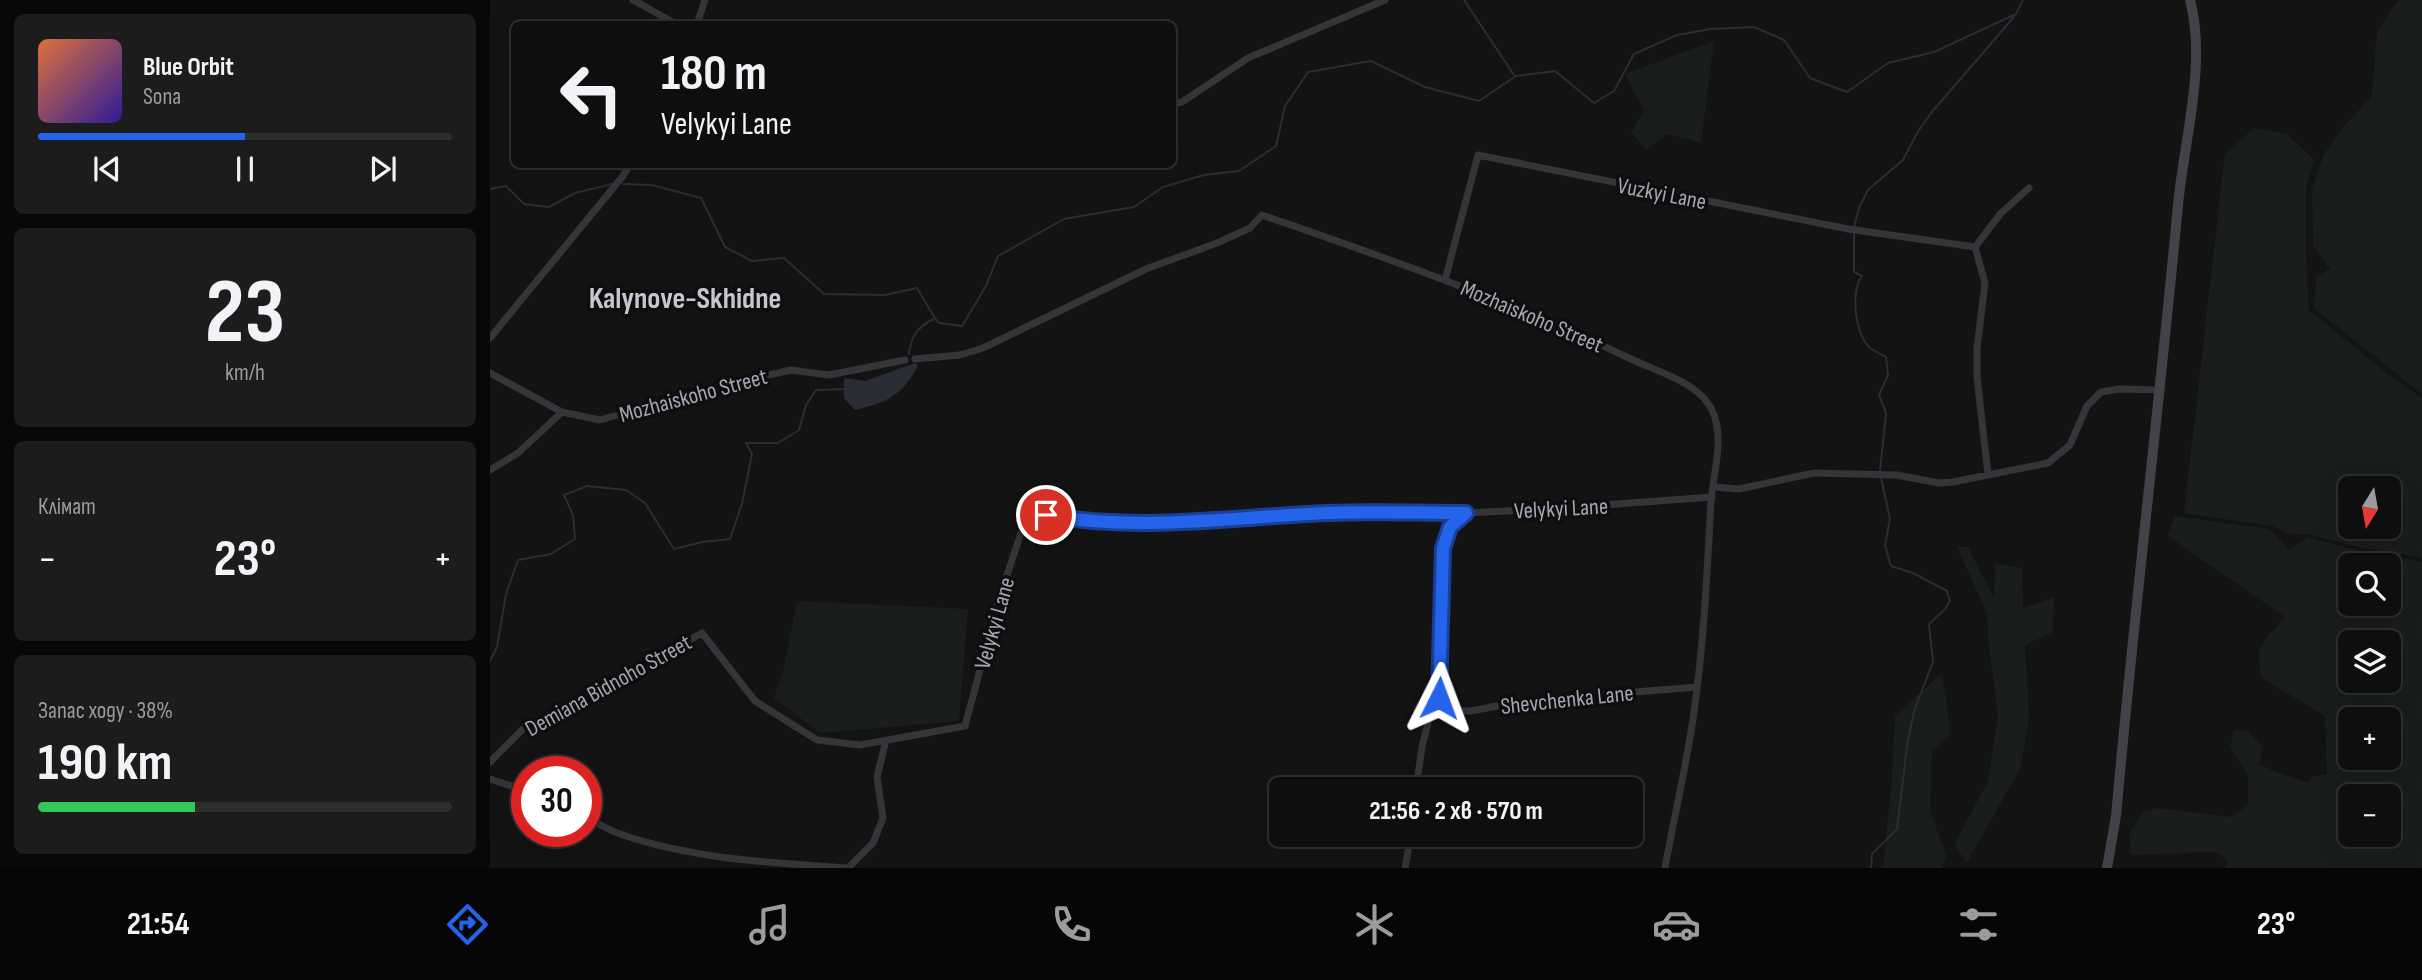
<!DOCTYPE html>
<html lang="uk">
<meta charset="utf-8">
<style>
:root{--surface:#0e0e0f;--page:#1c1c1d;--text:#f1f3f6;--muted:#9b9c9e;--line:#2e2e2f;--accent:#2563eb}
body{margin:0;font-family:"Sofia Sans Condensed",sans-serif;background:var(--page);color:var(--text);height:100vh;display:flex;flex-direction:column;font-size:26px;white-space:nowrap}
*{box-sizing:border-box;margin:0}
p{font-size:23px;color:var(--muted)}
.icon{flex:none;width:38px;height:38px;fill:none;stroke:currentColor;stroke-width:2;stroke-linecap:round;stroke-linejoin:round}
.map{position:relative;flex:1;overflow:hidden}
.panel{display:flex;flex-direction:column;gap:14px;padding:14px;background:#080808;width:490px}
.panel>*{flex:none}
.hud{position:absolute;left:21px;top:21px;width:665px;height:147px;border-radius:10px;box-shadow:0 7px 28px #0002,0 0 0 2px var(--line);background:#0e0e0f;color:var(--text);overflow:hidden}
.needle{width:46px;rotate:191deg}
.fabs{position:absolute;left:1848px;top:476px;display:grid;gap:14px}
.fabs a{display:grid;place-items:center;width:63px;height:63px;border-radius:10px;background:var(--surface);box-shadow:0 7px 28px #0002,0 0 0 2px var(--line);font-size:35px}
.speed{position:absolute;left:21px;top:756px;display:flex;gap:14px;font-size:35px;font-weight:700;text-align:center}
.speed>*{display:grid;place-content:center;width:91px;height:91px;border-radius:50%;background:var(--surface);box-shadow:0 7px 28px #0002,0 0 0 2px var(--line);line-height:1}
.speed .limit{border:10px solid #d22;background:#fff;color:#111}
.pin{position:absolute;display:grid;place-items:center;width:60px;height:60px;color:#fff;margin:-30px;border:4px solid #fff;border-radius:50%;box-shadow:0 2px 7px #0007}
.me{position:absolute;width:77px;margin:-38px;rotate:3deg;stroke-linejoin:round;filter:drop-shadow(0 0 5px #0008)}
.turn{display:flex;align-items:center;gap:24px;height:147px;padding:0 35px;font-size:32px}
.turn .icon{width:91px;height:91px;stroke-width:2.5}
.turn b{display:block;font-size:49px;line-height:60px}
.big{font-size:52px;font-weight:700;line-height:1.1}
.panel .card{flex:1;display:flex;flex-direction:column;justify-content:center;gap:10px;min-width:0;padding:0 24px;border-radius:10px;background:var(--page)}
.panel .dial{align-items:center;gap:0}
.dial b{font-size:91px;line-height:1}
.song{display:flex;align-items:center;gap:21px}
.cover{width:84px;height:84px;border-radius:10px;background:linear-gradient(135deg,hsl(20 70% 55%),hsl(250 70% 35%))}
.played{height:7px;border-radius:4px;background:linear-gradient(90deg,var(--accent) 50%,var(--line) 50%)}
.keys{display:flex;justify-content:space-around;direction:ltr}
.heat{display:flex;justify-content:space-between;align-items:center;font-size:38px;direction:ltr}
.charge{height:10px;border-radius:5px;background:linear-gradient(90deg,#34c759 38%,var(--line) 0)}
.trip{position:absolute;left:779px;top:777px;width:374px;height:70px;border-radius:10px;background:var(--surface);box-shadow:0 7px 28px #0002,0 0 0 2px var(--line);font-weight:700;line-height:70px;text-align:center}
.menu{display:flex;height:112px;justify-content:space-around;align-items:center;background:#060606;color:var(--muted)}
.menu .icon{width:49px;height:49px}
.menu .current{color:var(--accent)}
.menu b{font-size:32px;color:var(--text)}
main{display:flex;flex:1;min-height:0}
.map>svg:first-child{display:block}
</style>
<main>
<section class="panel">
<div class="card">
<div class="song"><i class="cover"></i><div><b>Blue Orbit</b><p>Sona</p></div></div>
<div class="played"></div>
<div class="keys"><svg class="icon" aria-label="previous" viewBox="0 0 24 24"><path d="M18 5L8 12l10 7zM5 5v14"/></svg><svg class="icon" aria-label="pause" viewBox="0 0 24 24"><path d="M8 5v14M16 5v14"/></svg><svg class="icon" aria-label="next" viewBox="0 0 24 24"><path d="M6 5l10 7-10 7zM19 5v14"/></svg></div>
</div>
<div class="card dial"><b>23</b><p>km/h</p></div>
<div class="card"><p>Клімат</p>
<div class="heat"><a>−</a><b class="big">23°</b><a>+</a></div>
</div>
<div class="card"><p>Запас ходу · 38%</p><b class="big">190 km</b><div class="charge"></div></div>
</section>
<div class="map">
<svg width="1932" height="868" viewBox="0 0 1932 868">
<rect width="100%" height="100%" fill="#131314"/>
<path fill="#191e1c" fill-rule="evenodd" d="M1913 0H1932V394L1824 308 1826 277 1840 269 1823 246 1822 189 1833 156 1849 132 1882 96 1887 32 1905 4Z
M1224 41 1211 143 1177 134 1156 150 1141 132 1154 110 1135 74Z
M1764 128 1797 134 1824 160 1816 188V259L1819 310 1900 376 1932 398V558L1872 548 1818 534H1800L1782 526 1694 513 1735 154ZM1899 488V527H1860V488Z
M1684 516 1779 529 1800 550 1818 537 1859 548 1932 562V868H1737V859L1724 852 1641 855 1639 834 1653 812 1668 808 1742 817 1758 805V776L1740 747 1744 730 1758 731 1773 747 1769 765 1817 783 1824 776 1837 774 1835 716 1772 678C1762 644 1776 641 1795 617L1678 536ZM1899 565V604H1860V565ZM1899 642V681H1860V642ZM1899 719V758H1860V719ZM1860 796H1899V835H1860Z
M1467 547H1478L1504 598 1505 563 1532 568 1533 608 1564 597 1563 632 1535 645 1539 716 1531 767 1476 864 1465 843 1498 781 1508 715 1499 647 1497 613Z
M307 601 478 609 469 721 330 733 284 698 293 671Z
M1452 673 1461 734 1442 751 1440 810 1456 856 1451 868H1393L1402 778 1405 716Z"/>
<path fill="#2a2d36" d="M425 363 428 366C411 396 398 402 365 410L354 398V378L375 381Z"/>
<g fill="none" stroke-linecap="round" stroke-linejoin="round">
<path stroke="#2a2d36" stroke-width="2" d="M974 0 1024 75
M133 184 162 185 211 198 235 247 262 261 294 258 334 294 395 295 427 288 445 318
M0 189 16 186 34 204 59 207 85 193 122 184
M1364 227 1369 208 1378 190 1413 160 1427 133 1441 113 1524 17
M1364 232V272L1372 276C1360 292 1365 335 1381 349 1386 352 1392 355 1396 357L1398 375 1389 395 1396 413 1390 471
M419 354C421 335 428 327 445 318L449 323 472 326 496 286 508 256 574 219 644 207 673 187 714 175 749 171 786 146 795 106 818 72 881 61 935 87 989 101 1026 76 1065 71 1104 103 1124 91 1144 54 1187 35 1221 29 1264 27 1294 40 1320 78 1357 92 1398 63 1444 52 1526 14 1533 0
M0 661 7 647 16 594 28 560 61 554 85 539 83 515 74 495 97 486 136 490 155 503 184 549 212 542 240 539 252 504 262 454 256 443H288L309 430 316 405 326 390 356 389
M1381 868 1382 854 1407 829 1417 746 1424 711 1443 662 1439 624 1455 609 1460 601 1457 591 1423 573 1401 566 1395 545 1400 519 1391 478"/>
<path stroke="#353439" stroke-width="7" d="M143 0 186 24
M207 24 215 0
M682 104 692 102 758 58 895 0
M1485 247 1511 213 1539 188
M955 280 988 155 1358 229 1485 247 1495 283 1487 348V377L1498 474
M0 338 133 176 140 164
M425 359 470 355 493 348 656 269 727 243 760 228 772 215C897 258 1022 302 1141 359 1166 371 1207 382 1221 408 1236 437 1223 472 1221 502 1217 572 1214 642 1204 712 1197 764 1184 816 1175 868
M0 373 72 412 110 420 239 384 301 370 339 375 415 360
M0 470 28 453 72 412
M1224 487 1249 489 1324 473 1407 475 1449 483 1463 482 1558 463 1580 445 1597 406 1611 392 1629 389 1671 390
M947 710 981 711 1033 701 1207 687
M0 762 35 727 124 683 212 633 265 701 327 740 370 745 475 726 508 602 538 512 593 522 676 524 838 513H976L1073 508 1222 497
M0 779 37 791
M926 789 932 747 939 719 947 710 949 698 951 674V581L956 535 966 520 976 513
M96 817C107 823 118 830 130 834 202 859 282 863 358 868L383 843 393 818 387 777 396 740
M915 868 921 835"/>
<path stroke="#434248" stroke-width="10" d="M1617 868 1626 816C1644 612 1669 409 1688 205 1694 140 1717 64 1700 0"/>
</g>
<g fill="none" stroke-linecap="round" stroke-linejoin="round">
<defs>
<path id="route" d="M556 515C649 532 743 517 837 513 883 511 930 513 976 513L960 527 953 548 949 698"/>
</defs>
<use href="#route" stroke="#184099" stroke-width="18"/>
<use href="#route" stroke="#2563eb" stroke-width="12"/>
</g>
<g text-anchor="middle" stroke-width="7" stroke-linejoin="round" paint-order="stroke">
<g font-size="23" fill="#a6a5b3" stroke="#0e0e0f">
<text transform="translate(1172 193) rotate(11)" y="8">Vuzkyi Lane</text>
<text transform="translate(1042 316) rotate(23)" y="8">Mozhaiskoho Street</text>
<text transform="translate(203 395) rotate(-15)" y="8">Mozhaiskoho Street</text>
<text transform="translate(1071 508) rotate(-3)" y="8">Velykyi Lane</text>
<text transform="translate(504 623) rotate(-74)" y="8">Velykyi Lane</text>
<text transform="translate(118 685) rotate(-29)" y="8">Demiana Bidnoho Street</text>
<text transform="translate(1077 699) rotate(-6)" y="8">Shevchenka Lane</text>
</g>
<g font-size="30" font-weight="bold" fill="#c6c6d0" stroke="#0e0e0f">
<text x="195" y="308">Kalynove-Skhidne</text>
</g>
</g>
</svg>
<div class="fabs">
<a><svg class="needle" viewBox="-14 -14 28 28"><path d="M0-13l5 13h-10z" fill="#e53935"/><path d="M0 13l5-13h-10z" fill="#9b9c9e"/></svg></a>
<a><svg class="icon" aria-label="search" viewBox="0 0 24 24"><circle cx="10" cy="10" r="6"/><path d="M15 15l6 6"/></svg></a>
<a><svg class="icon" aria-label="layers" viewBox="0 0 24 24"><path d="M12 4l9 5-9 5-9-5zM3 14l9 5 9-5"/></svg></a>
<a>+</a>
<a>−</a>
</div>
<div class="speed"><div class="limit">30</div></div>
<div class="pin" style="left:556px;top:515px;background:#d93025"><svg class="icon" aria-label="arrive" viewBox="0 0 24 24"><path d="M6 21V4h12l-3 4 3 4H6"/></svg></div>
<svg class="me" style="left:949px;top:698px" viewBox="-20 -20 40 40"><path d="M0-17L14 15 0 8-14 15z" fill="#2563eb" stroke="#fff" stroke-width="4"/></svg>
<div class="trip">21:56 · 2 хв · 570 m</div>
<div class="hud">
<div class="turn"><svg class="icon" aria-label="left" viewBox="0 0 24 24"><path d="M17 20v-9H6M10 6l-5 5 5 5"/></svg><div><b>180 m</b>Velykyi Lane</div></div>
</div>
</div>
</main>
<nav class="menu">
<b>21:54</b>
<svg class="icon current" aria-label="directions" viewBox="0 0 24 24"><path d="M12 3l9 9-9 9-9-9zM9 14v-3h6M13 9l2 2-2 2"/></svg>
<svg class="icon" aria-label="music" viewBox="0 0 24 24"><path d="M9 18V5l10-2v13"/><circle cx="6" cy="18" r="3"/><circle cx="16" cy="16" r="3"/></svg>
<svg class="icon" aria-label="phone" viewBox="0 0 24 24"><path d="M5 4h4l2 5-3 2q2 4 5 5l2-3 5 2v4C11 20 4 13 5 4z"/></svg>
<svg class="icon" aria-label="climate" viewBox="0 0 24 24"><path d="M12 3v18M4 7l16 10M4 17L20 7"/></svg>
<svg class="icon" aria-label="car" viewBox="0 0 24 24"><path d="M5 17H2v-5l4-1 3-4h7l3 4 3 1v5h-3M9 17h6M6 11h13"/><circle cx="7" cy="17" r="2"/><circle cx="17" cy="17" r="2"/></svg>
<svg class="icon" aria-label="filters" viewBox="0 0 24 24"><path d="M4 7h16M4 17h16"/><circle cx="9" cy="7" r="2"/><circle cx="15" cy="17" r="2"/></svg>
<b>23°</b>
</nav>
